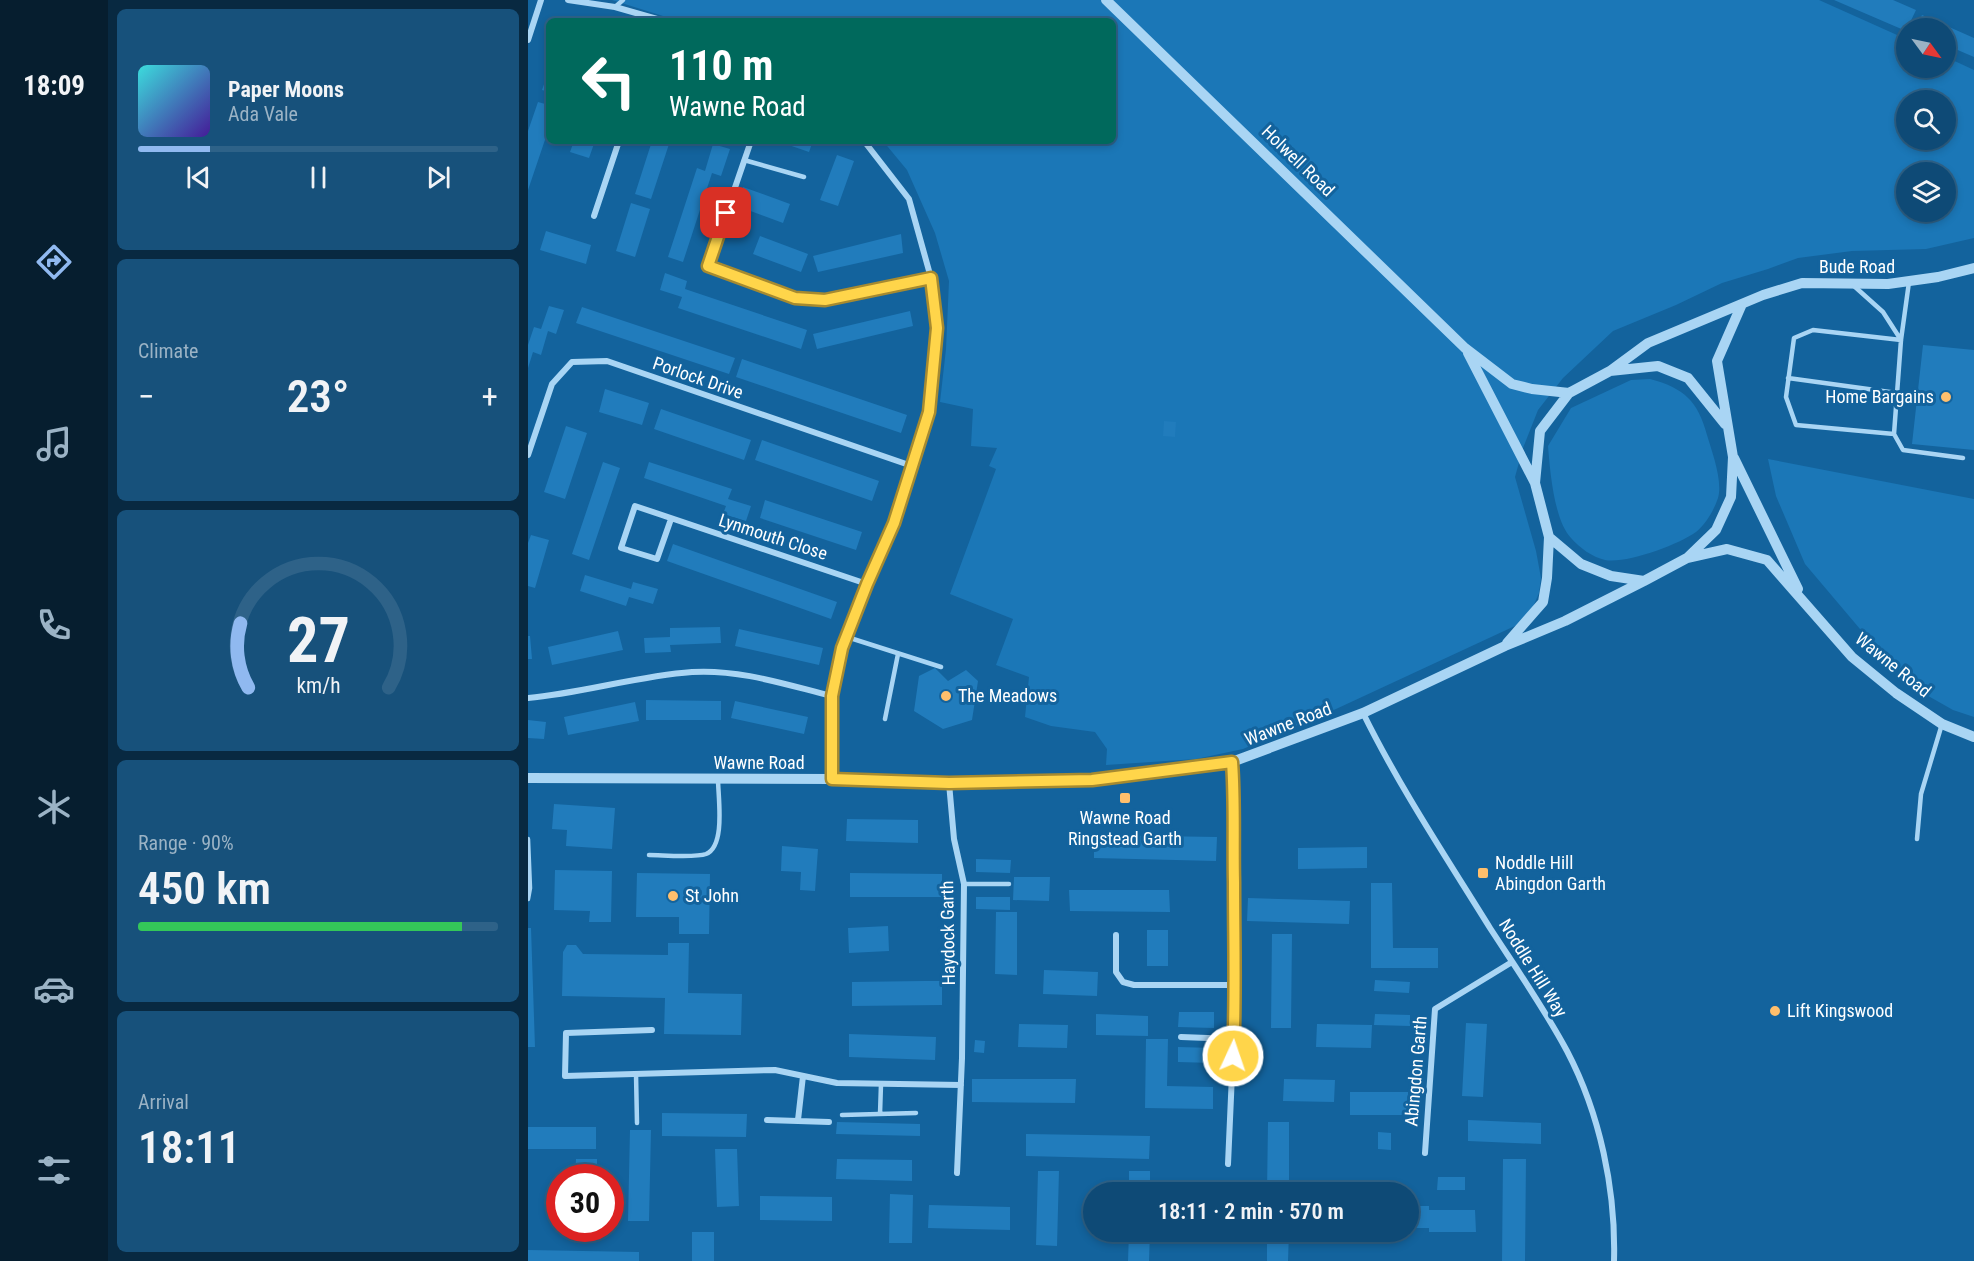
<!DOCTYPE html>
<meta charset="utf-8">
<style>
:root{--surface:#0e4a76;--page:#17517b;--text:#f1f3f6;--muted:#9bb3c5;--line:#2e6288;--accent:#90b9f0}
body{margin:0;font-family:"Roboto Condensed",sans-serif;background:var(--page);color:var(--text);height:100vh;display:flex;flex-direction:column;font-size:22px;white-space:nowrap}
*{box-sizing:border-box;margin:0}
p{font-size:20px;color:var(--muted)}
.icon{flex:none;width:33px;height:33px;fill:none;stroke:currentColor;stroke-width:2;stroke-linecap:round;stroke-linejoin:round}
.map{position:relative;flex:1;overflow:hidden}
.sheet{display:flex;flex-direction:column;gap:9px;padding:9px;background:#082941;width:420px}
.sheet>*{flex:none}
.banner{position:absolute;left:18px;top:18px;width:570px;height:126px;border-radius:9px;box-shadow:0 3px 9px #0003,0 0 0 2px var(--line);background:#00695c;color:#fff;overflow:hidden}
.needle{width:39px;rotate:123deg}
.fabs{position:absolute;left:1368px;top:18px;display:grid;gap:12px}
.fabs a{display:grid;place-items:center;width:60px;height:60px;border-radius:50%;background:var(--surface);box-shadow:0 3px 9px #0003,0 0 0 2px var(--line);font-size:30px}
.speed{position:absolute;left:18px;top:1164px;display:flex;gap:12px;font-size:30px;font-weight:700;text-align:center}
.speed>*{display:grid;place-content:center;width:78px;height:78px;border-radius:50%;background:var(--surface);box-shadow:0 3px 9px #0003,0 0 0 2px var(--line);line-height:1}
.speed .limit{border:9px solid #d22;background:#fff;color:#111}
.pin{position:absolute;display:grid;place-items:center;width:51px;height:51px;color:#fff;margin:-26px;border-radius:12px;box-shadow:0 3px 9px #0006}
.me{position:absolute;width:66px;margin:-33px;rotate:3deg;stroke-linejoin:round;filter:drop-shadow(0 0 4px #0008)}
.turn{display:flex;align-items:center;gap:21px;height:126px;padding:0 24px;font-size:27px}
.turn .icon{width:78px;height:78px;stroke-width:2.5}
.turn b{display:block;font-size:42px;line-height:51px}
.big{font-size:45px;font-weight:600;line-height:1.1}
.sheet .widget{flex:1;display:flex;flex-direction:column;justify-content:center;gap:9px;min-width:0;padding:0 21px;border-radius:9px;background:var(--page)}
.sheet .dial{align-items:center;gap:0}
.dial svg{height:156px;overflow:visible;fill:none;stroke:var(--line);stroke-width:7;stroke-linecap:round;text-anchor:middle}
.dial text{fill:var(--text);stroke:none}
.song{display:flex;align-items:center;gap:18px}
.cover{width:72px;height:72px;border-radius:9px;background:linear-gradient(135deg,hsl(180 70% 55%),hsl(260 70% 35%))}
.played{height:6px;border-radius:3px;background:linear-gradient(90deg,var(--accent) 20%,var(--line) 20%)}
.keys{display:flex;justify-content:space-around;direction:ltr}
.heat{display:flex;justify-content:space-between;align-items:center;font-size:33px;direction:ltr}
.charge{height:9px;border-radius:4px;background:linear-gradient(90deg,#34c759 90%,var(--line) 0)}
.trip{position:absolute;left:555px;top:1182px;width:336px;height:60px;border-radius:30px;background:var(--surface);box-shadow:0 3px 9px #0003,0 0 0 2px var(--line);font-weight:600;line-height:60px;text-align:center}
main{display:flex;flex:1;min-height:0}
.tabs{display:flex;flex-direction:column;width:108px;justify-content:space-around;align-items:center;background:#061e2f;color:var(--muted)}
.tabs .icon{width:42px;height:42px}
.tabs .active{color:var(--accent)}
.tabs b{font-size:27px;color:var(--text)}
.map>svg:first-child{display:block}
</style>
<main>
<nav class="tabs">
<b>18:09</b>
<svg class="icon active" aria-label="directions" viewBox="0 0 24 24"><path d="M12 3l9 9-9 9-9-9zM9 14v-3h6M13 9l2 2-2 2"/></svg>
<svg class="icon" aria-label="music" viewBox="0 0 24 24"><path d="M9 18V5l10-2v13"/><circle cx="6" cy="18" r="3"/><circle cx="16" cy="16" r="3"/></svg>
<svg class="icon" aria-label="phone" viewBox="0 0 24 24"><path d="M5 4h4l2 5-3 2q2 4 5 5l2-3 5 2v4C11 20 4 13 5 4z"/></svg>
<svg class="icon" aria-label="climate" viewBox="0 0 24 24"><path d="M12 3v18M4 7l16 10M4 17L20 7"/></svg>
<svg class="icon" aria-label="car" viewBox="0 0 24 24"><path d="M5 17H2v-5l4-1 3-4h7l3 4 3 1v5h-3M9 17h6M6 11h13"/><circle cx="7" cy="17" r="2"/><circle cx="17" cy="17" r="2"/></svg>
<svg class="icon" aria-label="filters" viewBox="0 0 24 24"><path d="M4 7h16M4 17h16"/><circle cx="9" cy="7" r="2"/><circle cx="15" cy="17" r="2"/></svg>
</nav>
<section class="sheet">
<div class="widget">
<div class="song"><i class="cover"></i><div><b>Paper Moons</b><p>Ada Vale</p></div></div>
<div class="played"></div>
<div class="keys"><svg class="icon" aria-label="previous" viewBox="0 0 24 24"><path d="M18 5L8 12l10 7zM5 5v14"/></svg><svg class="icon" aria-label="pause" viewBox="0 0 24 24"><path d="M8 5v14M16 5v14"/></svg><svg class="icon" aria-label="next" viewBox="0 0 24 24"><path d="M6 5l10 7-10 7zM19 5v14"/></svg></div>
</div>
<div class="widget"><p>Climate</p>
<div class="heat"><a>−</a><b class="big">23°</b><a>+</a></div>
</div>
<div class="widget dial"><svg viewBox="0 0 100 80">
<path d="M14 69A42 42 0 1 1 86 69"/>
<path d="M14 69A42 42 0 0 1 10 36" stroke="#90b9f0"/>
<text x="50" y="56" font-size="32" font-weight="700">27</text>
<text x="50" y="72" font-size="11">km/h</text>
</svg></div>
<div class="widget"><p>Range · 90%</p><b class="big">450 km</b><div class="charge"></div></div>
<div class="widget"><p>Arrival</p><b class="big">18:11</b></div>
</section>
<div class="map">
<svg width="1446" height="1261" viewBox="0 0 1446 1261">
<rect width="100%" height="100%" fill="#13639d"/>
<path fill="#1b77b7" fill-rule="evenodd" d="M84 0H1291L1378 39V68H1418V57L1446 70V238L1398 249 1324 251 1270 258 1240 269 1194 283 1148 305 1085 331 1035 378 1010 410 995 448 987 477 1008 551 1013 578 1011 593 1005 607 989 625 808 709 715 749 668 759 578 765 579 749 567 732 523 726 497 717 501 677 468 665 485 619 422 594 468 469 461 466 469 448 443 446 445 409 412 402 418 349 421 281 407 233 379 170 355 141H585V21H151ZM1378 100H1418V140H1378ZM1378 172H1418V212H1378Z
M1122 379C1156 388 1170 401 1179 435 1184 452 1195 481 1190 498 1186 510 1178 524 1168 532 1150 545 1098 564 1077 560 1064 557 1052 548 1043 538 1026 520 1022 471 1020 446L1043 408 1103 380Z
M1240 459 1446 499V717L1425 710 1395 693 1343 642 1277 564 1248 496Z"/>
<path fill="#217cbc" d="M1306 0H1365L1388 10 1378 31Z
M1394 15 1446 38V57L1418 45V28H1388Z
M21 70V92L14 90Z
M10 102 21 105V128L0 190V131Z
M46 141H67L61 158 42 152Z
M124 141H142L123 199 107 194Z
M249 141H285L281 152Z
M185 144 202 149 193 176 184 173 155 262 140 257 169 168 177 171Z
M309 155 326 161 310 206 292 200Z
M215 187 262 204 255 223 209 206Z
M103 203 122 209 107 257 88 251Z
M18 231 63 245 58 264 12 250Z
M373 234 375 253 290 272 285 256Z
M232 236 280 254 273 272 225 254Z
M137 273 159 281 157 289 279 330 273 349 150 308 154 297 132 290Z
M21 306 36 310 28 334 20 331 13 355 5 352 0 368V345L6 327 13 329Z
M54 307 207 358 201 374 48 323Z
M382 311 385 326 289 349 285 334Z
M1395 345 1446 350V450L1384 444Z
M214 359 379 415 373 433 208 377Z
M77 389 121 403 114 425 71 412Z
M133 409 223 440 216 460 126 429Z
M636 421 648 422 647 437 635 436Z
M38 426 59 433 37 499 16 492Z
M234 440 351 481 344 501 227 460Z
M75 462 92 468 61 560 44 554Z
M121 462 204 489 200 499 223 506 218 521 195 514 198 506 116 478Z
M237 500 334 532 328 550 232 518Z
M3 535 21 540 7 588 0 586V543Z
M145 544 309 602 303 619 139 561Z
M57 575 103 589 105 582 130 589 125 604 101 597 98 606 52 591Z
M192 627 193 643 142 645 143 652 117 653 116 638 142 637V628Z
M211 629 295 648 291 665 207 646Z
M90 631 95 650 24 665 20 647Z
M0 636H2L4 659H0Z
M407 668 420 681 438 670 450 681 444 720 415 729 386 711 391 676Z
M118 700 193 701V720H118Z
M207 701 280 717 276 734 203 718Z
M107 702 111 721 40 735 36 717Z
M0 720 18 722 16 739 0 738Z
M26 804 87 808 84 849 38 846 39 830 24 829Z
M319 819 390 820V843L318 841Z
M566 835 689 837 688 861 566 858Z
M254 846 290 849 287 891 272 890 273 872 253 871Z
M839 847V868L770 869V848Z
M448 859 483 860 482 873 448 872Z
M27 870 84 871 83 922H61L62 911 26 910Z
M109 873 182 874 181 934H151V917H108Z
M322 873 414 874V897H322Z
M486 877H522L521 901 485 900Z
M843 883H864L865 948H910V968H843Z
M541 890H641L642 912 542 911Z
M448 897H482V910L448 909Z
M720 898 822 901 821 924 719 921Z
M468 912H489V975L467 974Z
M360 926 361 951 321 953 320 928Z
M0 928H3L7 1047H0Z
M619 930H640V966H619Z
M744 934H764L763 1028H743Z
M140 943H161L160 993 214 994 213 1035 136 1034 137 998 34 996 35 952 39 945H48L55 954 140 955Z
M516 970 570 972 569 996 515 994Z
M847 980 882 982 881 993 846 991Z
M396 981H414V1005L324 1006V982Z
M651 1012H686V1028L650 1027Z
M568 1014 620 1016V1036L568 1035Z
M847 1014 882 1015V1026L846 1025Z
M938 1023 959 1024 955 1097 934 1096Z
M491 1024 540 1025 539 1048 490 1047Z
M789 1024 844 1025 843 1048 788 1047Z
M321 1034 408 1037 407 1060 321 1057Z
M618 1039H640L639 1086 685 1087V1109L617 1108Z
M447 1040 457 1041 456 1053 446 1052Z
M650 1047 686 1048 685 1063 650 1062Z
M444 1079H548L547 1103 444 1102Z
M756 1079 807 1080 806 1102 755 1101Z
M822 1092H880V1115H822Z
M134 1113 219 1114 218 1137 134 1136Z
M940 1120 1013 1123V1144L940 1141Z
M309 1122 392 1124V1136L308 1134Z
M740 1122H761V1192H739Z
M0 1127H68V1149H0Z
M102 1130H123L121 1221H100Z
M850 1132 863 1133V1150L850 1149Z
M498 1134 622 1136 621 1159 498 1156Z
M187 1149H209L211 1206 189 1207Z
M48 1159H69V1178H47Z
M309 1159 384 1160V1181L308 1179Z
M975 1159H998L997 1261H974Z
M510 1171H531L529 1246 508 1245Z
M601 1171H622V1192H601Z
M910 1177H937V1190H909Z
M775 1189H811V1192H775Z
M362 1194 385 1195 384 1243H361Z
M232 1196 304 1197V1221L232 1220Z
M401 1205 482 1207V1230L400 1228Z
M880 1206H901V1210H947L948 1232H901V1228H880Z
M164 1232H186V1261H164Z
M601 1232H622L621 1261H600Z
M739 1232H761L760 1261H739Z
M0 1250 111 1252V1261H0Z"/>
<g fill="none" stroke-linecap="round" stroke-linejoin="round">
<path stroke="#a9d5f4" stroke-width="4.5" d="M87 7 95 0
M216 160 276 177
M1326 286 1355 312 1373 340
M1373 340 1285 330 1266 338 1258 397 1268 425 1366 434 1373 340 1381 282
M1260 378 1369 393
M1366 434 1375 450 1435 458
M319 637 413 667
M357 719 370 654
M0 839 2 888 0 899
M1389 839 1393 794 1414 724
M121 855C134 855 167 858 178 854 198 846 190 797 190 779
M436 884H481
M108 1074 109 1123
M352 1114 353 1084
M314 1115 388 1113"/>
<path stroke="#a9d5f4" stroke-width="6" d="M40 0 87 7 136 21
M0 40 13 0
M223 141 180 266 267 298 297 300 403 278
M66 216 91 141
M0 455 24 384 44 362 79 361 384 466
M143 519 129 559 93 548 107 506 339 584
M0 698C55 693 109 676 164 672 212 669 259 685 304 696
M835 713C872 788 918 857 962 928 988 968 1016 1008 1039 1051 1072 1114 1088 1190 1086 1261
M304 779V696L314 648 339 584 366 523 401 412 409 328 403 278 381 199 336 141
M421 783 426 839 436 884 434 1058 429 1173
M588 935V972L595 982 606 985H708
M124 1030 38 1033 37 1076 247 1070 309 1083 433 1085
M653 1037 706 1039
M239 1120 301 1122
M270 1120 275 1076
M897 1153 907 1009 984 962
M700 1164 708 985 706 881 707 805 704 762"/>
<path stroke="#a9d5f4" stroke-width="10" d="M578 0 937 348 984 384 1004 389 1041 393
M940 353 1007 483
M1082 371 1120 343 1235 295 1274 283 1360 284 1410 277 1446 268
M1206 458 1270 589
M1159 558 1199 549 1239 560 1324 657 1368 693 1414 724 1446 737
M1116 581 1083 576 1053 564 1021 537 1007 483 1012 431 1041 393 1082 371 1130 366 1160 378 1197 424
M979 643 1015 602 1019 578 1021 537
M0 778 304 779 421 783 564 780 704 762 835 713 977 646 1037 621 1116 581 1159 558 1188 530 1203 497 1205 457 1189 361 1214 304"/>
</g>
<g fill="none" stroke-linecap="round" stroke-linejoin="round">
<defs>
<path id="route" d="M198 213 180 266 267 298 297 300 403 278 409 328 401 412 366 523 339 584 314 648 304 696V779L421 783 564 780 704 762C707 802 705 842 706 882 706 940 708 998 705 1056"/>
</defs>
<use href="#route" stroke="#a68a30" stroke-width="15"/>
<use href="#route" stroke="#ffd54a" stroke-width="10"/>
</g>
<g fill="#ffbf6c" stroke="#13639d" stroke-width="2">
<circle cx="1418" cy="397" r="6"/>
<circle cx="418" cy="696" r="6"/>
<rect x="591" y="792" width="12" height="12" rx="3"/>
<rect x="949" y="867" width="12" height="12" rx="3"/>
<circle cx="145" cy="896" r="6"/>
<circle cx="1247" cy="1011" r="6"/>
</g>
<g text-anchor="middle" stroke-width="6" stroke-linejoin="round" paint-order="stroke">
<g font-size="18" fill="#fff" stroke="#13639d">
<text transform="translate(770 161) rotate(44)" y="6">Holwell Road</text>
<text x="1329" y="273">Bude Road</text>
<text transform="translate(170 378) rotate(19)" y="6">Porlock Drive</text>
<text transform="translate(245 537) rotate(18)" y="6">Lynmouth Close</text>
<text transform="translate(1365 665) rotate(39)" y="6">Wawne Road</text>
<text transform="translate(760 724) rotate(-21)" y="6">Wawne Road</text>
<text x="231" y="769">Wawne Road</text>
<text transform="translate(420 933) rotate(-91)" y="6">Haydock Garth</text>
<text transform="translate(1005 968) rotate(58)" y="6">Noddle Hill Way</text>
<text transform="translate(888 1071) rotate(-85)" y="6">Abingdon Garth</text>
</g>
<g font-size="18" fill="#fff" stroke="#13639d" text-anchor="start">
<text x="1406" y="403" text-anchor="end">Home Bargains</text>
<text x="430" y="702">The Meadows</text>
<text x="597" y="824" text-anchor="middle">Wawne Road<tspan x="597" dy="21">Ringstead Garth</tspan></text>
<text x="967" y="869">Noddle Hill<tspan x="967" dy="21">Abingdon Garth</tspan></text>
<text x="157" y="902">St John</text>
<text x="1259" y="1017">Lift Kingswood</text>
</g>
</g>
</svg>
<div class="fabs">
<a><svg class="needle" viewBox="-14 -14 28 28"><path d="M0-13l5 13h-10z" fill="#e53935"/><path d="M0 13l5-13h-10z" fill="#9bb3c5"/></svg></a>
<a><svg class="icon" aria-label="search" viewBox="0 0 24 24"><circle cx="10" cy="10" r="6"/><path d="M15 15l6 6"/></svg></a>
<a><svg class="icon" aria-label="layers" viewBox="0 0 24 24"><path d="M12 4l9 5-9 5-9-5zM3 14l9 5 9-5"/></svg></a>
</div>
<div class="speed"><div class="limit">30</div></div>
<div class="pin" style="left:198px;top:213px;background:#d93025"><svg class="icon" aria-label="arrive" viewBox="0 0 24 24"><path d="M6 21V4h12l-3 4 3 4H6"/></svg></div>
<svg class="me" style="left:705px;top:1056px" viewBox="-20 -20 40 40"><circle r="17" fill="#ffd54a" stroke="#fff" stroke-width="3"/><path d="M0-11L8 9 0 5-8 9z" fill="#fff"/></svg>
<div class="trip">18:11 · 2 min · 570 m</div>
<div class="banner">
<div class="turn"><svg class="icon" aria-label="left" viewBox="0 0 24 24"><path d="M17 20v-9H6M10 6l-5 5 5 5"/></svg><div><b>110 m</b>Wawne Road</div></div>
</div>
</div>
</main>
